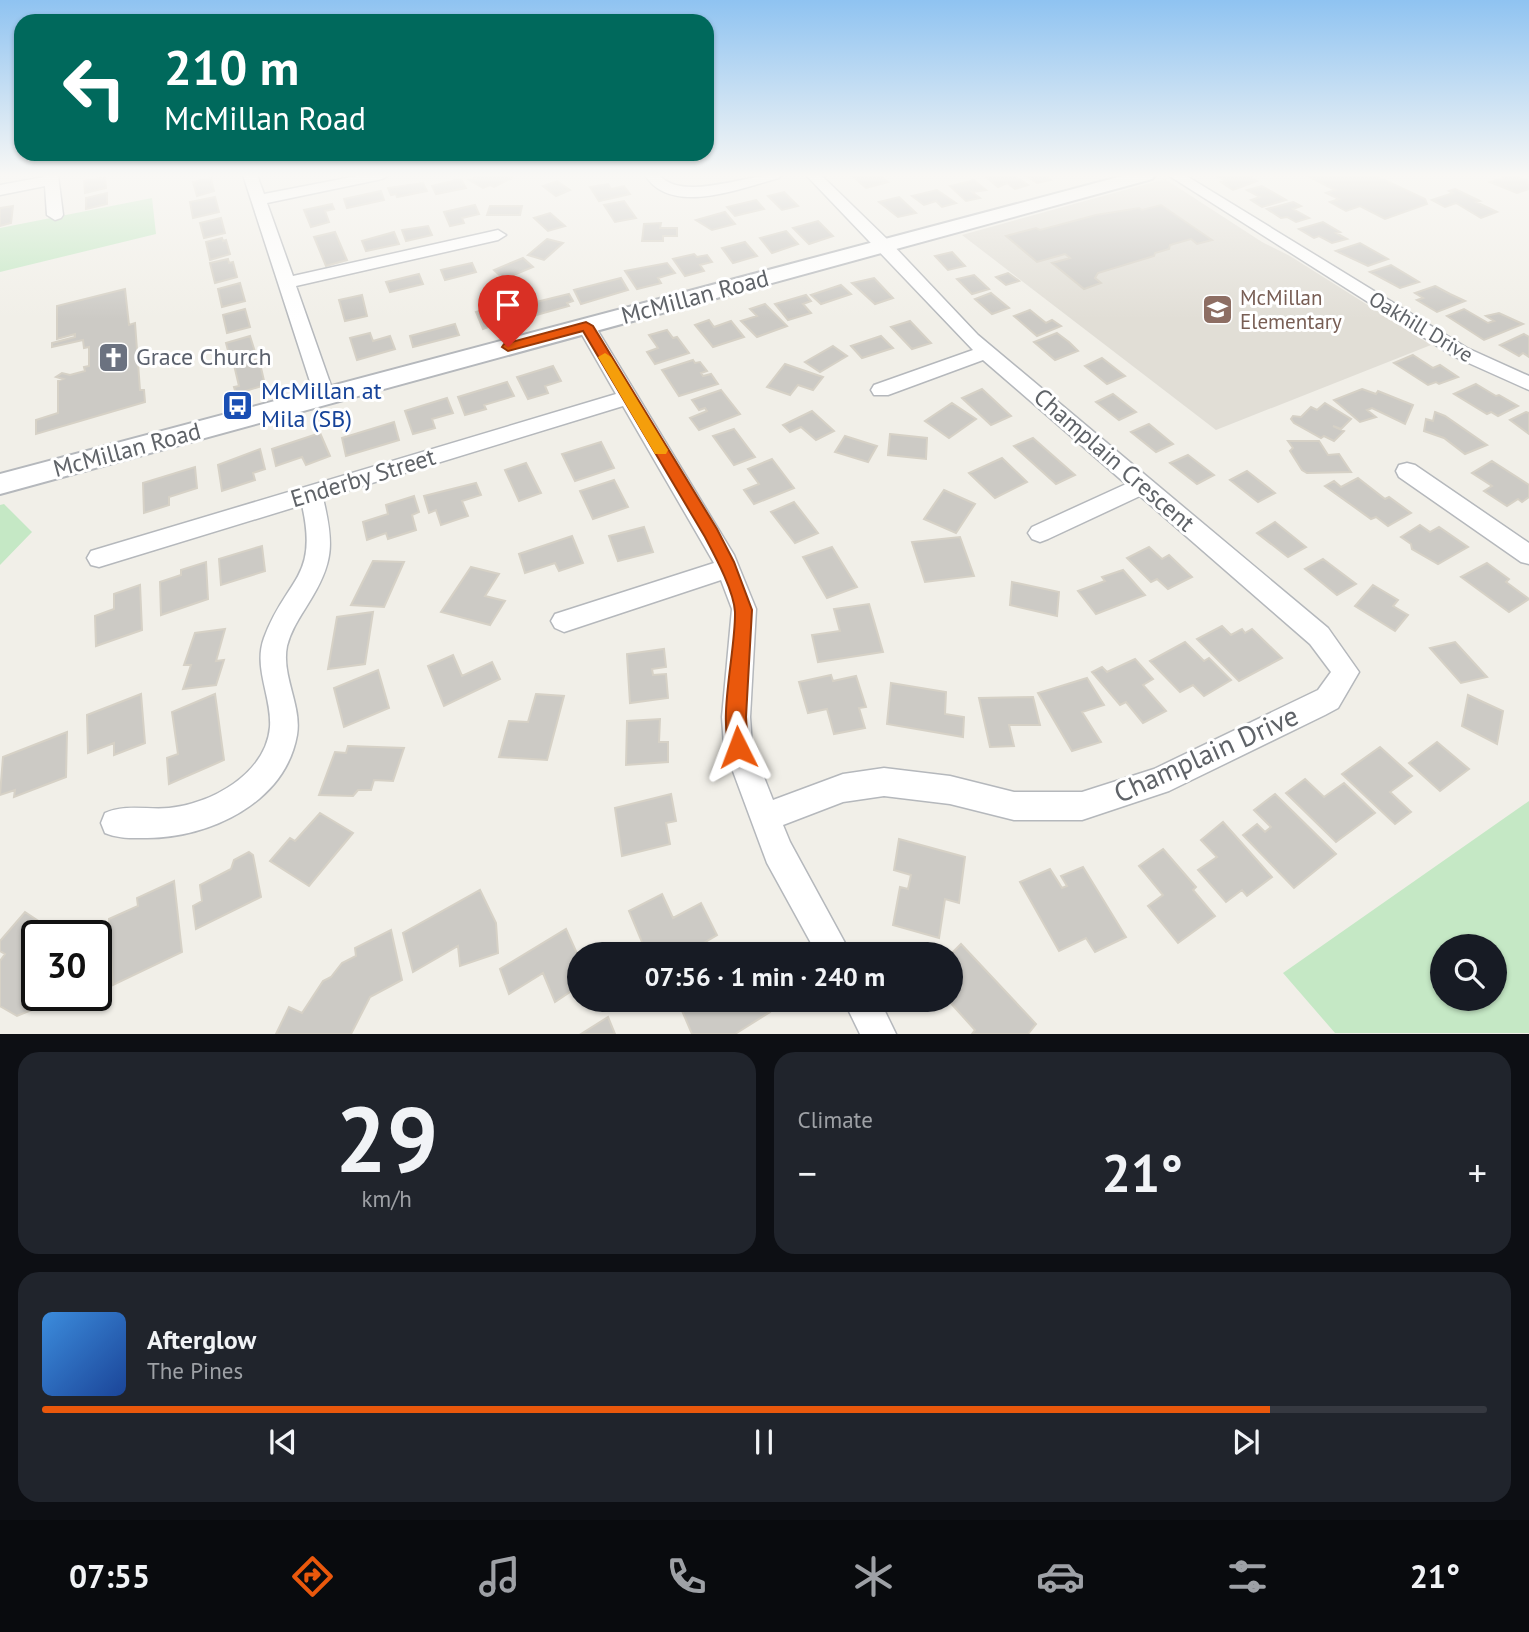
<!DOCTYPE html>
<meta charset="utf-8">
<style>
:root{--surface:#171b24;--page:#20242c;--text:#f1f3f6;--muted:#9ea1a6;--line:#363941;--accent:#ea580c}
body{margin:0;font-family:"PT Sans",sans-serif;background:var(--page);color:var(--text);height:100vh;display:flex;flex-direction:column;font-size:26px;white-space:nowrap}
*{box-sizing:border-box;margin:0}
p{font-size:23px;color:var(--muted)}
.icon{flex:none;width:38px;height:38px;fill:none;stroke:currentColor;stroke-width:2;stroke-linecap:round;stroke-linejoin:round}
.map{position:relative;height:1034px;overflow:hidden}
.side{display:flex;flex-direction:column;gap:18px;padding:18px;background:#0d0f14;flex:1}
.side>*{flex:none}
.top-card{position:absolute;left:14px;top:14px;width:700px;height:147px;border-radius:21px;box-shadow:0 2px 5px #0004;background:#00695c;color:#fff;overflow:hidden}
.tools{position:absolute;left:1430px;top:934px;display:grid;gap:14px}
.tools a{display:grid;place-items:center;width:77px;height:77px;border-radius:50%;background:var(--surface);box-shadow:0 2px 5px #0004;font-size:35px}
.speed{position:absolute;left:21px;top:920px;display:flex;gap:14px;font-size:35px;font-weight:700;text-align:center}
.speed>*{display:grid;place-content:center;width:91px;height:91px;border-radius:50%;background:var(--surface);box-shadow:0 2px 5px #0004;line-height:1}
.speed .limit{border:4px solid #111;border-radius:10px;background:#fff;color:#111}
.pin{position:absolute;display:grid;place-items:center;width:60px;height:60px;color:#fff;margin:-72px -30px;border-radius:50% 50% 50% 0;rotate:-45deg;box-shadow:0 0 7px #0007}
.pin .icon{rotate:45deg}
.me{position:absolute;width:77px;margin:-38px;rotate:357deg;stroke-linejoin:round;filter:drop-shadow(0 0 5px #0008)}
.turn{display:flex;align-items:center;gap:24px;height:147px;padding:0 35px;font-size:32px}
.turn .icon{width:91px;height:91px;stroke-width:2.5}
.turn b{display:block;font-size:49px;line-height:60px}
.big{font-size:52px;font-weight:800;line-height:1.1}
.side .tile{flex:1;display:flex;flex-direction:column;justify-content:center;gap:10px;min-width:0;padding:0 24px;border-radius:21px;background:var(--page)}
.side .dial{align-items:center;gap:0}
.dial b{font-size:91px;line-height:1}
.song{display:flex;align-items:center;gap:21px}
.cover{width:84px;height:84px;border-radius:10px;background:linear-gradient(135deg,hsl(210 70% 55%),hsl(220 70% 35%))}
.played{height:7px;border-radius:4px;background:linear-gradient(90deg,var(--accent) 85%,var(--line) 85%)}
.keys{display:flex;justify-content:space-around;direction:ltr}
.heat{display:flex;justify-content:space-between;align-items:center;font-size:38px;direction:ltr}
.side .tiles{flex:1;display:grid;gap:18px;grid-template-columns:1fr 1fr}
.tile:last-child{grid-column:span 2}
.trip{position:absolute;left:567px;top:942px;width:396px;height:70px;border-radius:35px;background:var(--surface);box-shadow:0 2px 5px #0004;font-weight:800;line-height:70px;text-align:center}
.tab-bar{display:flex;height:112px;justify-content:space-around;align-items:center;background:#090b0e;color:var(--muted)}
.tab-bar .icon{width:49px;height:49px}
.tab-bar .selected{color:var(--accent)}
.tab-bar b{font-size:32px;color:var(--text)}
.map>svg:first-child{display:block}
</style>
<div class="map">
<svg width="1529" height="1034" viewBox="0 0 1529 1034">
<rect width="100%" height="100%" fill="#f1efe8"/>
<path fill="#e1ded6" d="M1165 179 1262 242 1290 256 1431 345 1216 430 962 235Z"/>
<path fill="#c5e8c5" fill-rule="evenodd" d="M152 198 156 234 0 272V228Z
M4 504 32 532 0 565V505Z
M1529 801V1033H1335L1283 973ZM1442 947H1494V999H1442Z"/>
<path fill="#cccac5" stroke="#d6d1c6" stroke-width="2" d="M481 175H505L512 178 494 187 490 185 483 188 469 180Z
M851 175H879L888 182 866 188Z
M996 175H1014L1028 185 1015 189 1007 183 998 187 986 177Z
M1030 175H1044L1051 180 1037 183 1027 176Z
M1215 175H1246L1257 181 1233 190 1221 182 1226 181Z
M1306 175H1374L1425 199 1427 204 1385 219 1360 206 1346 211 1330 202 1339 199 1326 193 1335 190Z
M1511 175 1527 180 1529 189 1517 193 1490 182Z
M105 177 106 188 85 193 84 181Z
M211 178 214 191 197 196 193 182Z
M461 179 466 188 436 194 432 186Z
M974 180 986 190 972 192 980 198 966 201 950 186Z
M557 181 570 190 556 196 543 186Z
M423 183 427 191 397 197 396 194 391 195 388 188Z
M608 184 611 189 624 186 630 194 599 201 590 187Z
M1262 186 1286 200 1262 207 1251 200 1260 197 1247 190Z
M1455 189 1480 201 1476 202 1497 212 1481 218 1456 203 1445 207 1432 200 1453 193 1449 191Z
M937 190 956 203 942 207 936 201 924 205 912 196Z
M381 191 384 200 347 208 344 199Z
M784 192 798 206 782 210 768 196Z
M107 193V204L86 209V198Z
M215 197 219 212 193 218 190 202Z
M899 197 916 213 898 217 879 202Z
M756 200 764 209 735 216 727 207Z
M624 201 636 218 615 222 604 205Z
M1293 202 1301 206 1293 209 1309 218 1296 222 1287 217 1281 218 1267 209Z
M332 204 334 209 325 211 329 222 311 227 304 210Z
M475 205 479 214 462 218 464 223 450 226 444 212Z
M1161 205 1212 240 1197 244 1191 239 1170 245 1169 249 1155 253 1154 256 1098 273 1095 278 1101 283 1084 289 1052 263 1070 258 1065 254 1037 262 1006 236 1036 228 1040 230 1096 215 1139 208 1142 210Z
M13 206 11 223 0 226V208Z
M490 206H522L520 215H487Z
M725 212 735 224 712 230 696 220Z
M550 213 565 226 548 231 534 218Z
M221 218 225 233 204 238 200 223Z
M818 221 833 236 809 244 793 228Z
M1323 222 1340 232 1336 233 1347 239 1332 243 1319 236 1314 238 1299 229Z
M661 223 660 228H677V236H663V241H642L644 224Z
M428 226 432 235 406 241 402 230Z
M786 231 798 244 772 253 760 238Z
M335 232 347 260 326 266 314 237Z
M394 232 399 244 366 251 362 241Z
M222 238 223 241 226 240 230 254 210 260 206 242Z
M547 239 563 243 544 260 528 255Z
M745 242 757 256 733 263 722 248Z
M1360 243 1388 259 1368 266 1336 251Z
M952 252 965 266 948 270 935 256Z
M694 254 697 257 707 255 712 262 700 265 704 271 685 276 673 259Z
M523 258 533 267 504 279 494 270Z
M228 259 229 263 233 262 237 277 215 283 210 263Z
M472 263 476 272 445 280 441 270Z
M667 263 675 273 658 278 661 283 637 289 625 271Z
M1391 265 1419 282 1400 288 1370 272Z
M1008 273 1019 281 1006 285 996 277Z
M419 274 423 284 390 292 386 282Z
M974 275 989 289 972 294 957 279Z
M621 278 628 290 581 304 574 290Z
M874 278 893 298 875 304 852 283Z
M240 283 245 301 222 307 218 289Z
M841 285 851 294 821 304 811 295Z
M1435 286 1450 294 1465 301 1437 312 1417 300 1423 298 1415 293Z
M125 289 129 325 135 323 140 390H144L145 402 36 434V420L58 413V381L63 379 56 377 62 373 70 375 85 371 84 367 89 366V347L84 348 83 340 52 347V343L75 337V334L57 339V306Z
M991 293 1009 308 992 314 975 299Z
M569 294 573 301 567 303 569 306 529 317 524 305Z
M362 295 367 316 345 321 339 300Z
M806 295 811 301 803 304 811 313 788 320 775 304Z
M512 303 519 316 483 329 476 312Z
M765 304 787 326 757 337 741 321 757 316 750 309Z
M245 309 250 327 227 333 223 315Z
M1464 309 1488 323 1494 321 1486 316 1499 313 1523 324 1484 340 1447 316Z
M1030 310 1046 323 1052 320 1061 326 1037 336 1014 316Z
M709 320 714 327 731 321 744 337 713 347 695 325Z
M910 321 931 343 912 349 891 327Z
M455 324 459 335 413 347 410 336Z
M667 330 673 338 677 337 689 353 655 364 647 352 658 348 649 335Z
M370 333 373 341 390 336 395 349 357 360 350 338Z
M1057 333 1069 342 1078 351 1055 360 1034 342Z
M1524 334 1529 337V357L1523 353 1519 356 1500 345Z
M250 336 256 355 231 362 226 343Z
M881 336 893 348 862 358 851 346Z
M833 346 847 356 820 372 805 362Z
M1413 355 1433 368 1440 365 1458 377 1439 384 1436 382 1428 385 1394 363Z
M1102 358 1125 376 1107 384 1085 366Z
M259 359 265 385 236 394 234 387 239 386 234 365Z
M693 360 695 363 700 362 707 371 701 373 703 376 711 374 718 384 679 396 662 370Z
M785 364 823 377 813 390 798 385 790 395 767 387Z
M553 366 561 381 545 386 548 393 528 399 517 377Z
M507 382 514 396 484 405 486 409 465 415 458 397Z
M1476 384 1496 396 1499 395 1518 406 1498 416 1491 412 1487 414 1454 394Z
M982 389 1011 416 991 425 962 398Z
M1362 389 1376 394 1378 391 1413 405 1405 424 1372 408 1367 410 1376 417 1360 422 1334 400Z
M721 390 740 414 699 430 690 418 707 411 705 408 699 410 692 400Z
M1113 394 1136 412 1119 420 1096 402Z
M447 398 453 413 432 419 435 428 413 434 405 411Z
M952 403 976 419 949 438 925 421Z
M1325 403 1351 419 1341 429 1333 426 1344 431 1334 441 1324 436 1321 438 1294 423 1291 419 1293 416 1301 417 1311 407 1317 410Z
M812 411 834 431 816 440 801 427 790 432 783 425Z
M1435 412 1445 416 1487 445 1465 454 1444 438 1424 431 1426 419 1433 421Z
M1526 412 1529 413V434L1510 420Z
M394 422 399 440 346 456 342 438Z
M1149 424 1173 444 1156 452 1131 432Z
M734 429 755 457 734 465 713 436Z
M320 433 330 456 306 465 302 457 276 466 272 449Z
M890 434 927 438 926 459 888 455Z
M845 436 877 446 868 462 835 452Z
M1033 438 1075 475 1056 484 1014 446Z
M1288 441H1319L1328 455 1339 454 1351 472 1307 473 1302 470 1290 451 1293 448Z
M601 442 614 468 575 481 562 454Z
M260 449 265 469 253 473 255 480 222 491 218 465Z
M1188 455 1214 475 1197 484 1170 463Z
M1002 458 1027 482 995 498 969 473Z
M772 459 794 488 754 504 744 490 759 484 748 469Z
M1492 461 1529 485V497L1522 502 1518 499 1507 506 1484 491 1492 486 1472 473Z
M526 463 541 493 519 501 505 470Z
M195 467 197 488 169 497V505L144 513 143 483Z
M1247 471 1275 493 1258 502 1230 480Z
M1358 478 1385 499 1389 497 1411 513 1388 526 1376 517 1371 519 1325 486 1334 481 1341 487Z
M614 480 628 507 593 519 580 491Z
M476 483 481 495 462 501 468 516 441 525 436 510 429 513 424 496Z
M944 490 975 504 956 533 924 519Z
M414 496 419 512 412 515 416 530 388 539 386 533 367 540 363 522 388 514 386 505Z
M794 502 818 533 795 543 771 512Z
M1275 522 1306 547 1288 557 1257 533Z
M1420 525 1430 532 1439 527 1468 547 1438 564 1412 549 1411 544 1401 537Z
M644 527 653 552 618 561 609 536Z
M572 536 583 563 559 571 555 563 525 573 519 554Z
M960 537 974 576 925 582 912 542Z
M262 546 265 571 221 585 219 559Z
M832 547 857 587 827 598 803 557Z
M1149 547 1162 559 1169 555 1192 577 1168 589 1157 579 1151 582 1127 558Z
M1323 559 1356 584 1337 595 1305 569Z
M373 561 404 562 384 607 351 605Z
M206 562 208 599 161 615 160 582 181 575V570Z
M1487 563 1509 579 1506 582 1529 599 1509 612 1461 577Z
M471 567 499 574 485 596 505 601 490 625 441 612Z
M1123 570 1145 595 1096 614 1078 591 1105 581 1102 577Z
M1012 582 1059 592 1057 616 1010 605Z
M140 585 142 630 96 646 95 616 114 609V594Z
M1373 585 1398 600 1393 606 1408 615 1395 631 1355 606Z
M869 604 883 652 818 662 812 635 840 631 834 609Z
M373 612 365 664 328 669 337 617Z
M1222 626 1231 635 1242 629 1245 633 1252 629 1282 658 1239 681 1197 639Z
M225 629 216 661 224 660 216 685 183 689 191 665H184L195 633Z
M1185 642 1204 661 1209 658 1231 680 1204 696 1193 685 1180 692 1150 661Z
M1455 642 1487 677 1461 683 1430 648Z
M664 649 666 667 652 669 653 675 666 674 668 698 630 703 627 654Z
M453 655 462 676 492 662 500 679 444 706 428 666Z
M1135 659 1153 679 1143 685 1166 711 1143 723 1126 702 1120 705 1092 672 1102 667 1107 672Z
M378 670 389 708 344 727 334 688Z
M831 675 833 681 856 676 866 707 859 708 865 728 834 734 827 709 808 713 799 682Z
M1087 678 1104 705 1082 712 1101 742 1072 751 1038 693Z
M891 683 946 692 945 714 964 717 963 737 887 724Z
M141 694 145 743 114 755V743L88 753 87 715Z
M215 694 224 760 169 784 167 758 178 754 172 712Z
M536 694 564 696 547 760 499 757 509 721 528 722Z
M1468 695 1503 711 1497 744 1462 726Z
M1033 697 1040 725H1009L1014 746 990 747 979 698Z
M660 719 659 742H668V762L626 765 627 721Z
M67 732 66 777 14 797 15 790 0 795 3 757Z
M1437 742 1469 769 1440 791 1409 763Z
M348 746 404 748 393 781 374 780 371 790H358L353 796 319 795 335 752 346 753Z
M1380 747 1412 776 1390 792 1411 812 1395 824 1342 774Z
M1305 779 1324 797 1344 783 1375 813 1336 842 1286 793Z
M671 794 676 821 666 823 670 844 622 856 615 808Z
M1275 794 1336 854 1294 888 1243 835 1257 824 1265 832 1271 827 1254 810Z
M320 813 353 833 309 886 270 861 290 838 295 841Z
M1223 822 1272 877 1247 896 1242 890 1226 902 1198 870 1217 857 1201 840Z
M899 839 965 857 959 903 945 899 939 938 893 925 900 887 908 889 911 875 894 870Z
M1163 849 1196 887 1193 890 1215 916 1178 943 1148 906 1163 895 1139 866Z
M249 852 253 855 261 897 196 929 193 906 202 901 200 885 231 869 234 860Z
M1083 867 1126 937 1095 952 1086 938 1059 951 1020 882 1050 869 1062 888 1067 886 1061 876Z
M174 881 182 952 113 985 109 919 138 906 137 898Z
M480 890 496 923 498 953 460 966 458 946 413 972 403 933Z
M662 894 673 918 701 903 717 935 685 954H647L629 911Z
M25 912 61 936H37V996L64 997 17 1016 0 1006V961L5 954 0 951V941Z
M566 929 579 958V986L555 1002 543 973 509 994 500 969Z
M391 930 402 980 370 997 351 1034H276L289 1007 302 1013 323 981 331 977 342 963 356 956 355 948Z
M961 944 1036 1024 1028 1034H972L975 1030 947 999H950V955Z
M677 999H764L770 1012 735 1034H692Z
M608 1017 615 1034H581Z"/>
<g fill="none" stroke-linecap="round" stroke-linejoin="round">
<defs>
<path id="minor" d="M44 175H58L63 215 61 218 55 220 47 215 45 186 0 195V185L44 177Z
M243 175H257L264 194 362 175H389L382 179 267 203 293 276 498 230 506 235 498 240 296 286 335 397 332 402H318L315 397Z
M645 175H659C684 203 747 173 781 175L779 178C741 188 671 217 645 175Z
M806 175H821L890 242 978 335 1328 628 1359 672 1338 708 1325 715 1169 791 1082 820H1014L950 804 884 796 843 802 783 825 790 842 851 954H817L767 863 724 747 722 717 732 609 721 580 564 632 555 628 551 621 555 614 714 563 623 406 323 498C334 544 334 563 308 604 300 617 291 630 287 646 281 676 302 705 297 735 285 803 209 838 147 838 133 838 119 839 105 833L101 823 105 813C125 804 148 810 169 808 211 804 266 774 270 727 272 697 253 668 264 638 286 578 319 579 302 505L99 567 91 565 87 558 91 551 616 394 577 326 586 320 595 326 734 555 756 609 750 717 752 747 773 800 843 774 884 768 950 776 1014 792H1082L1154 769 1318 690 1331 672 1310 644 1140 496 1048 539 1040 542 1032 539 1028 533 1032 527 1126 484 983 360 888 395H874L871 390 874 385 973 350Z
M1168 175H1185L1467 348 1529 376V390L1453 356Z
M1407 463 1415 465 1529 543V564L1521 562 1399 477 1396 471 1399 465Z
M843 999H879L896 1034H860Z"/>
<path id="tertiary" d="M1126 175H1155L1152 179 0 494V474Z"/>
</defs>
<use href="#minor" stroke="#b5b8bc" stroke-width="3"/>
<use href="#tertiary" stroke="#b5b8bc" stroke-width="4"/>
<use href="#minor" fill="#fff" fill-rule="evenodd"/>
<use href="#tertiary" fill="#fff" fill-rule="evenodd"/>
</g>
<linearGradient id="sky" x2="0" y2="1"><stop stop-color="#8fc3f1"/><stop offset="0.55" stop-color="#f9f8f5"/><stop offset="1" stop-color="#f9f8f5" stop-opacity="0"/></linearGradient>
<rect width="1529" height="319" fill="url(#sky)"/>
<path fill="#ea580c" stroke="#983908" stroke-width="2" d="M586 322 593 326 717 529 734 562 752 610 746 717 748 747 745 753 738 756 731 753C717 720 736 650 735 612 734 591 715 556 705 537L583 331 508 351 502 347 504 344Z"/>
<path fill="#f59e0b" d="M605 353 611 357 666 447 668 450 666 454H655L598 357Z"/>
<defs>
<symbol id="school-square" viewBox="-11 -11 22 22"><rect x="-9" y="-9" width="18" height="18" rx="4" fill="#8d6e63" stroke="#fff"/><path d="M0-5L7-2L0 1L-7-2ZM-4 1L0 2.5L4 1V4Q0 6-4 4Z" fill="#fff"/></symbol>
<symbol id="church-square" viewBox="-11 -11 22 22"><rect x="-9" y="-9" width="18" height="18" rx="4" fill="#6b7280" stroke="#fff"/><path d="M-1.2-6h2.4v3.5h3.3v2.4h-3.3V6h-2.4V-.1h-3.3v-2.4h3.3Z" fill="#fff"/></symbol>
<symbol id="bus-square" viewBox="-11 -11 22 22"><rect x="-9" y="-9" width="18" height="18" rx="4" fill="#1a4fb4" stroke="#fff"/><path d="M-5-6H5V4H4V6H2V4H-2V6H-4V4H-5ZM-3.5-4V0h7V-4ZM-3.5 1.2v1.5H-2V1.2ZM2 1.2v1.5H3.5V1.2Z" fill="#fff"/></symbol>
</defs>
<g fill-rule="evenodd">
<use href="#school-square" x="1200" y="292" width="35" height="35"/>
<use href="#church-square" x="96" y="340" width="35" height="35"/>
<use href="#bus-square" x="220" y="388" width="35" height="35"/>
</g>
<g text-anchor="middle" stroke-width="6" stroke-linejoin="round" paint-order="stroke">
<g font-size="21" fill="#785e54" stroke="#fff" text-anchor="start">
<text x="1240" y="305">McMillan<tspan x="1240" dy="24">Elementary</tspan></text>
</g>
<g font-size="21" fill="#5f6368" stroke="#fff">
<text transform="translate(1421 327) rotate(31)" y="7">Oakhill Drive</text>
</g>
<g font-size="24" fill="#5f6368" stroke="#fff">
<text transform="translate(695 297) rotate(-15)" y="8">McMillan Road</text>
<text transform="translate(127 450) rotate(-15)" y="8">McMillan Road</text>
<text transform="translate(1114 460) rotate(41)" y="8">Champlain Crescent</text>
<text transform="translate(363 478) rotate(-17)" y="8">Enderby Street</text>
</g>
<g font-size="24" fill="#5b616d" stroke="#fff" text-anchor="start">
<text x="136" y="365">Grace Church</text>
</g>
<g font-size="24" fill="#164399" stroke="#fff" text-anchor="start">
<text x="261" y="399">McMillan at<tspan x="261" dy="28">Mila (SB)</tspan></text>
</g>
<g font-size="28" fill="#5f6368" stroke="#fff">
<text transform="translate(1206 754) rotate(-24)" y="10">Champlain Drive</text>
</g>
</g>
</svg>
<div class="tools">
<a><svg class="icon" aria-label="search" viewBox="0 0 24 24"><circle cx="10" cy="10" r="6"/><path d="M15 15l6 6"/></svg></a>
</div>
<div class="speed"><div class="limit">30</div></div>
<div class="pin" style="left:508px;top:347px;background:#d93025"><svg class="icon" aria-label="arrive" viewBox="0 0 24 24"><path d="M6 21V4h12l-3 4 3 4H6"/></svg></div>
<svg class="me" style="left:738px;top:747px" viewBox="-20 -20 40 40"><path d="M0-17L14 15 0 8-14 15z" fill="#ea580c" stroke="#fff" stroke-width="4"/></svg>
<div class="trip">07:56 · 1 min · 240 m</div>
<div class="top-card">
<div class="turn"><svg class="icon" aria-label="left" viewBox="0 0 24 24"><path d="M17 20v-9H6M10 6l-5 5 5 5"/></svg><div><b>210 m</b>McMillan Road</div></div>
</div>
</div>
<section class="side">
<div class="tiles">
<div class="tile dial"><b>29</b><p>km/h</p></div>
<div class="tile"><p>Climate</p>
<div class="heat"><a>−</a><b class="big">21°</b><a>+</a></div>
</div>
<div class="tile">
<div class="song"><i class="cover"></i><div><b>Afterglow</b><p>The Pines</p></div></div>
<div class="played"></div>
<div class="keys"><svg class="icon" aria-label="previous" viewBox="0 0 24 24"><path d="M18 5L8 12l10 7zM5 5v14"/></svg><svg class="icon" aria-label="pause" viewBox="0 0 24 24"><path d="M8 5v14M16 5v14"/></svg><svg class="icon" aria-label="next" viewBox="0 0 24 24"><path d="M6 5l10 7-10 7zM19 5v14"/></svg></div>
</div>
</div>
</section>
<nav class="tab-bar">
<b>07:55</b>
<svg class="icon selected" aria-label="directions" viewBox="0 0 24 24"><path d="M12 3l9 9-9 9-9-9zM9 14v-3h6M13 9l2 2-2 2"/></svg>
<svg class="icon" aria-label="music" viewBox="0 0 24 24"><path d="M9 18V5l10-2v13"/><circle cx="6" cy="18" r="3"/><circle cx="16" cy="16" r="3"/></svg>
<svg class="icon" aria-label="phone" viewBox="0 0 24 24"><path d="M5 4h4l2 5-3 2q2 4 5 5l2-3 5 2v4C11 20 4 13 5 4z"/></svg>
<svg class="icon" aria-label="climate" viewBox="0 0 24 24"><path d="M12 3v18M4 7l16 10M4 17L20 7"/></svg>
<svg class="icon" aria-label="car" viewBox="0 0 24 24"><path d="M5 17H2v-5l4-1 3-4h7l3 4 3 1v5h-3M9 17h6M6 11h13"/><circle cx="7" cy="17" r="2"/><circle cx="17" cy="17" r="2"/></svg>
<svg class="icon" aria-label="filters" viewBox="0 0 24 24"><path d="M4 7h16M4 17h16"/><circle cx="9" cy="7" r="2"/><circle cx="15" cy="17" r="2"/></svg>
<b>21°</b>
</nav>
